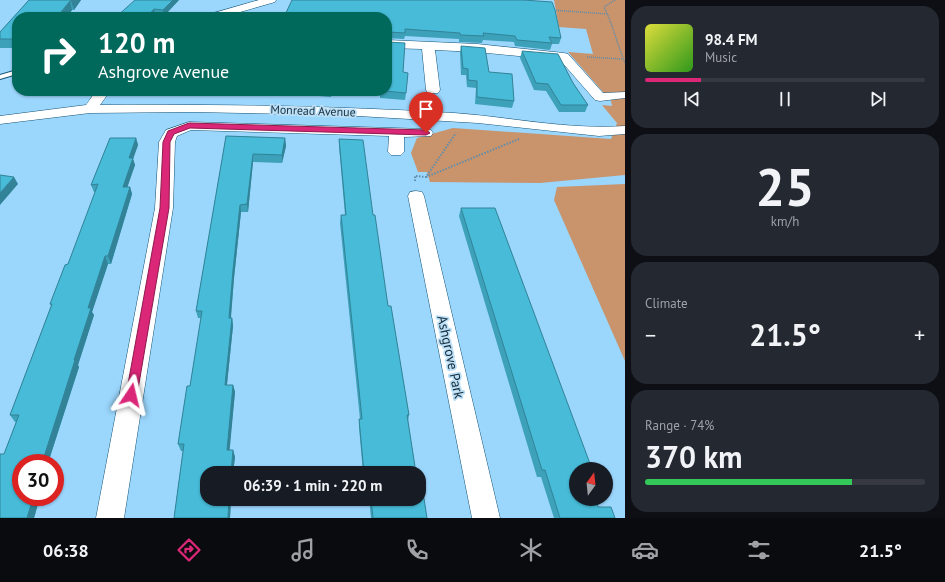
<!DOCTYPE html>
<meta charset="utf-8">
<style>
:root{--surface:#171b24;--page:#242831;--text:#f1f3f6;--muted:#9ea1a6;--line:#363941;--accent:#db2777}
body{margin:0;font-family:"PT Sans",sans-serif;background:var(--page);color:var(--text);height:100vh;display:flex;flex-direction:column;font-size:15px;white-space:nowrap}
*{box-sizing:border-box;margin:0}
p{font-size:13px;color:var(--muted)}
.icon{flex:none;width:22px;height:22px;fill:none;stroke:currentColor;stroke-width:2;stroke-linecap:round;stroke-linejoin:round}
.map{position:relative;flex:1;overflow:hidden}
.panel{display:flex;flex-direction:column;gap:6px;padding:6px;background:#0d0f14;width:320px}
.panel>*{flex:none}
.guide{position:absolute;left:12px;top:12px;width:380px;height:84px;border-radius:16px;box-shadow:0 1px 3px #0004;background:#00695c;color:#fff;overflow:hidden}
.needle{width:26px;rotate:15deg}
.controls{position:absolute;left:569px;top:462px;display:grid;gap:8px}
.controls a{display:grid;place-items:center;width:44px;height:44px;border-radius:50%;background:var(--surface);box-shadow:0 1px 3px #0004;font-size:20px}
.speed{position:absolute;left:12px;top:454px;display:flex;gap:8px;font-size:20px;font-weight:700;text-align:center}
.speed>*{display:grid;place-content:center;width:52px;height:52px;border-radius:50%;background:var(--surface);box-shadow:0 1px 3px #0004;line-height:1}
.speed .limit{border:6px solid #d22;background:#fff;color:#111}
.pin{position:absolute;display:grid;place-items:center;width:34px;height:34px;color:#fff;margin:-41px -17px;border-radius:50% 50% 50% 0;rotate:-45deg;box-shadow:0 0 4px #0007}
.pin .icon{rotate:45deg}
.me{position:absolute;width:44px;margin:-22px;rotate:10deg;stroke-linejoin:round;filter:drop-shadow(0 0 3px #0008)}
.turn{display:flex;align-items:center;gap:14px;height:84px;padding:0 20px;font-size:18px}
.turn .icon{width:52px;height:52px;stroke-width:2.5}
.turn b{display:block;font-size:28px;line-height:34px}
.big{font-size:30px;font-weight:700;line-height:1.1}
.panel .tile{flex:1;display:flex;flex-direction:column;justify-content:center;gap:6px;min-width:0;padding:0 14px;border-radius:16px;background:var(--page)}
.panel .dial{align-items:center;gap:0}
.dial b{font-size:52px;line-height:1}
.song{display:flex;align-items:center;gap:12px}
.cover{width:48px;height:48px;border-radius:6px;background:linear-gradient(135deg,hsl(60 70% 55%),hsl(110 70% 35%))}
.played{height:4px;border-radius:2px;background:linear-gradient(90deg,var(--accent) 20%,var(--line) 20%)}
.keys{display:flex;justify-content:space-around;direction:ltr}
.heat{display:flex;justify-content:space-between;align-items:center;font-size:22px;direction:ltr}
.charge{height:6px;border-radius:3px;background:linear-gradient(90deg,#34c759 74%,var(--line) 0)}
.trip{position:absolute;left:200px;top:466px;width:226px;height:40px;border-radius:16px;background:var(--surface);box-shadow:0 1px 3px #0004;font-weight:700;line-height:40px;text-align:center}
.tabs{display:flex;height:64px;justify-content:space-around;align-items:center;background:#090b0e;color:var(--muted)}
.tabs .icon{width:28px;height:28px}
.tabs .selected{color:var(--accent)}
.tabs b{font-size:18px;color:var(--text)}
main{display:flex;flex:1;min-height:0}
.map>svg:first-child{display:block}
</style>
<main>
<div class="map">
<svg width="625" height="518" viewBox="0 0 625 518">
<rect width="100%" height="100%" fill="#9bd6fd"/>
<path fill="#c9936b" d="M554 0H625V175L540 183 430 182 427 172H418L411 153 417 138 453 128 611 139 617 123 602 105 612 106 611 101 568 52 593 54 586 29 559 27Z
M625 184V361L554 200 557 187Z"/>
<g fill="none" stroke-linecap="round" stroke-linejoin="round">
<defs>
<path id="service" d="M17 70V74L0 79V75Z"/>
<path id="minor" d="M259 0H276L275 2 223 17H206L207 15Z
M387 40 477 44 564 53 568 54 603 93 625 92V98L600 101 595 100 560 60 477 52 435 50 440 90 438 93H428L426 90 422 49 387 48Z
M96 91H110L100 105C218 104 336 106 454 113 510 117 568 130 625 126V134L599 136 478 123 341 115 192 112 90 113 0 124V116L86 105Z
M189 122 426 129 431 130 433 133 431 136 404 137V152L401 155H391L388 152 389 136 191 130 177 136 175 142 173 208 124 518H96L155 208 159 142 166 130Z
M416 191 422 192 424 196 500 518H472L408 196 410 192Z"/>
</defs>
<use href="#service" stroke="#155374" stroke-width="2"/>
<use href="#minor" stroke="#155374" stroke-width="1"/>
<path stroke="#618daa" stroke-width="1.5" stroke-dasharray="1 1" stroke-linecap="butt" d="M615 0 604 7C613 25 617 44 625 63
M552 10 607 14
M587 57 623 59"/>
<path stroke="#618daa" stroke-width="2" stroke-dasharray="1.5 1.5" stroke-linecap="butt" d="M426 177 519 139
M415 181V176L426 177 456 133"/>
<use href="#service" fill="#fff" fill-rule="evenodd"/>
<use href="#minor" fill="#fff" fill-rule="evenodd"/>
</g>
<path fill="#3da1ba" d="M29 0H81L74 10H72L67 17H17V48H0V32Z
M179 0 164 16 155 15 116 17Z
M387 17 561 38 559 44H552L550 50 515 46 514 42 483 40 482 43 459 42V39L405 36 404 39 387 38Z
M461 46 489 72 514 101 512 108 475 104 476 88 467 87 466 75H461L460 53Z
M522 51 573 83 588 105 585 112H559L546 91 534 90 520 58Z
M403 72 406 93 405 100 380 98V91H387Z
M211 91H239L237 94Z
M306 91H333L331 97 306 95Z
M226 136 285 138 286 146 282 163 253 162 248 212H241L234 278 231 318H232L233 326 227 385H233L235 392 229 450H233L235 457 233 473H207V499H231L230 518H174L183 451H181L178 444 187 386H190L201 318H198L196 311Z
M110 138H136L138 145 133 159 135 165 127 187H130L132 194 111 264H108L92 312 94 315 78 365 79 367 48 463H21V497H37L36 502 38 504 34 518H0V454H4L16 422H15L10 415 51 306 50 304 65 265 68 264 96 192H94L91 185Z
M339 139 373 215 388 306 409 415 408 421 416 473H363L359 427V419H360L340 223 341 215H345L339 146Z
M461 208 576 469 598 507 615 518H554L541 477H537L459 216Z
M369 499H419L427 518H371Z"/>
<path fill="#328397" d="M72 0H81L74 10 71 1Z
M173 0H179L164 16 163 10Z
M70 1 72 10 67 17H57Z
M154 9 155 15 154 17H147Z
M136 138 138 145 133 159 135 165 125 194 123 187 129 158Z
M285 138 286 146 282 163V155Z
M253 154V162L248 212 247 204Z
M14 177 18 184 0 205V193Z
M130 187 132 194 111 264 108 256Z
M240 205 241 212 234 278 230 326 229 318 233 270Z
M105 256 108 264 92 312 94 315 78 365 79 367 48 463H42L74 360 88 308Z
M232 318 233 326 226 393 225 385Z
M233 385 235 392 229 457 227 450Z
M233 450 235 457 233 473H231Z
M30 497H37L36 502 38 504 34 518H27Z
M229 499H231L230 518H228Z"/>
<path fill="#47bbd8" stroke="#328397" d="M29 0H72L71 1H70L57 17H17V39H0V32Z
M135 0H173L163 10 154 9 147 17H116Z
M292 0H523L552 2 555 10 561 38 549 37 552 43 517 40 515 36 483 33 484 36 460 35V33L405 29V33L388 32 387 38V17H284Z
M231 13 276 17H227Z
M387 42 405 43 403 72 408 73 406 93 385 91H387Z
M461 46 485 48 489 72 512 74 514 101 477 97V81L468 80V69L463 68Z
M522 51 558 54 573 83 588 105H561L548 84 536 83Z
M226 136 285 138 282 155 253 154 247 204 240 205 233 270 229 318H232L225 385H233L227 450H233L231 473H207V499H229L228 518H174L184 444H178L187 386H190L202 311H196Z
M110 138H136L129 158H133L123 187H130L108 256H105L88 308H91L74 360H75L42 463H21V497H30V498H33L27 518H0V454H4L19 415H10L52 304H50L65 265 68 264 98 184 91 185Z
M339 139 363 140 373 215H375L388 306H391L409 415H407L416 473H364L359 419H362L341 215H346Z
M0 175 14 177 0 193Z
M461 208H495L592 469H576V499H596L598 507H611L615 518H560L545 470H542Z
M419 492H423L427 518H373L371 499H419Z"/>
<path fill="#db2777" stroke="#8e194d" d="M189 123 426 130 430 133 426 135 190 128 174 134 170 142 169 208 137 395 135 398 131 400 127 398 126 395 160 208 163 142 168 131Z"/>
<g text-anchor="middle" stroke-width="3.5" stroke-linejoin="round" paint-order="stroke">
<g font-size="12" fill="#162e3d" stroke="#bde0f7">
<text transform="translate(313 111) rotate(2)" y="4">Monread Avenue</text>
</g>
<g font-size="14" fill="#162e3d" stroke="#bde0f7">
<text transform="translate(451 357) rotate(78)" y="5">Ashgrove Park</text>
</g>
</g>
</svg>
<div class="controls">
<a><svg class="needle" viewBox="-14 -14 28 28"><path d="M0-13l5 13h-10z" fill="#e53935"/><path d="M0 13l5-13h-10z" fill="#9ea1a6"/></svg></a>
</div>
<div class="speed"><div class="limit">30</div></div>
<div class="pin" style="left:426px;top:133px;background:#d93025"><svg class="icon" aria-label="arrive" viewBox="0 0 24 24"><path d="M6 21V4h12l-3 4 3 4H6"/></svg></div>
<svg class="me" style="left:131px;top:395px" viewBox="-20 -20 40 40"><path d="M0-17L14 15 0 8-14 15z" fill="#db2777" stroke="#fff" stroke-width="4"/></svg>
<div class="trip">06:39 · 1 min · 220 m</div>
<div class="guide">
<div class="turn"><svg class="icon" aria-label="right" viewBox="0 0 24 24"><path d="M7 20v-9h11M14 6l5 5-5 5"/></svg><div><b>120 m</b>Ashgrove Avenue</div></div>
</div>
</div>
<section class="panel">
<div class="tile">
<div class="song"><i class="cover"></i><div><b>98.4 FM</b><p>Music</p></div></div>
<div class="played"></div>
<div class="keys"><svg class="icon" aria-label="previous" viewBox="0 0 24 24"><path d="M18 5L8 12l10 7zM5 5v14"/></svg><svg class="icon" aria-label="pause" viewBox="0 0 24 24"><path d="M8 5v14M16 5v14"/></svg><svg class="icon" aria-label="next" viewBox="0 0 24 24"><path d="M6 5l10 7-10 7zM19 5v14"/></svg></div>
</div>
<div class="tile dial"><b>25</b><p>km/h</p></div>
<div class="tile"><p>Climate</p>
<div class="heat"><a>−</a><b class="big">21.5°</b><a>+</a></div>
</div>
<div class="tile"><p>Range · 74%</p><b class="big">370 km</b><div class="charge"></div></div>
</section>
</main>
<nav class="tabs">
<b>06:38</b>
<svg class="icon selected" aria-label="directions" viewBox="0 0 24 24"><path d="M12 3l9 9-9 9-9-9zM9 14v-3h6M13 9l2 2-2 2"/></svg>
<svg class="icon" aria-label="music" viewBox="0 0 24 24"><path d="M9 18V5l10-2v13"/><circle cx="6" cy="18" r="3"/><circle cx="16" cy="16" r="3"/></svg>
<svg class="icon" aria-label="phone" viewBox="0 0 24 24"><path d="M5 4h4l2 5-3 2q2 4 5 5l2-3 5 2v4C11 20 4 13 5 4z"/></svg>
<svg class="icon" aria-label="climate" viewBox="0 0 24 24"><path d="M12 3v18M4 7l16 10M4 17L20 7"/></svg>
<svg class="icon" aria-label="car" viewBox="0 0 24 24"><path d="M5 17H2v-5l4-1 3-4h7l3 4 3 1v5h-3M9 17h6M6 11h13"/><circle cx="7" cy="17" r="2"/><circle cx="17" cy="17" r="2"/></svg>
<svg class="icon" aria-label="filters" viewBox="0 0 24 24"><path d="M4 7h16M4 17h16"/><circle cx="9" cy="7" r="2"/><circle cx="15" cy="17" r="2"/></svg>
<b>21.5°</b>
</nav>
